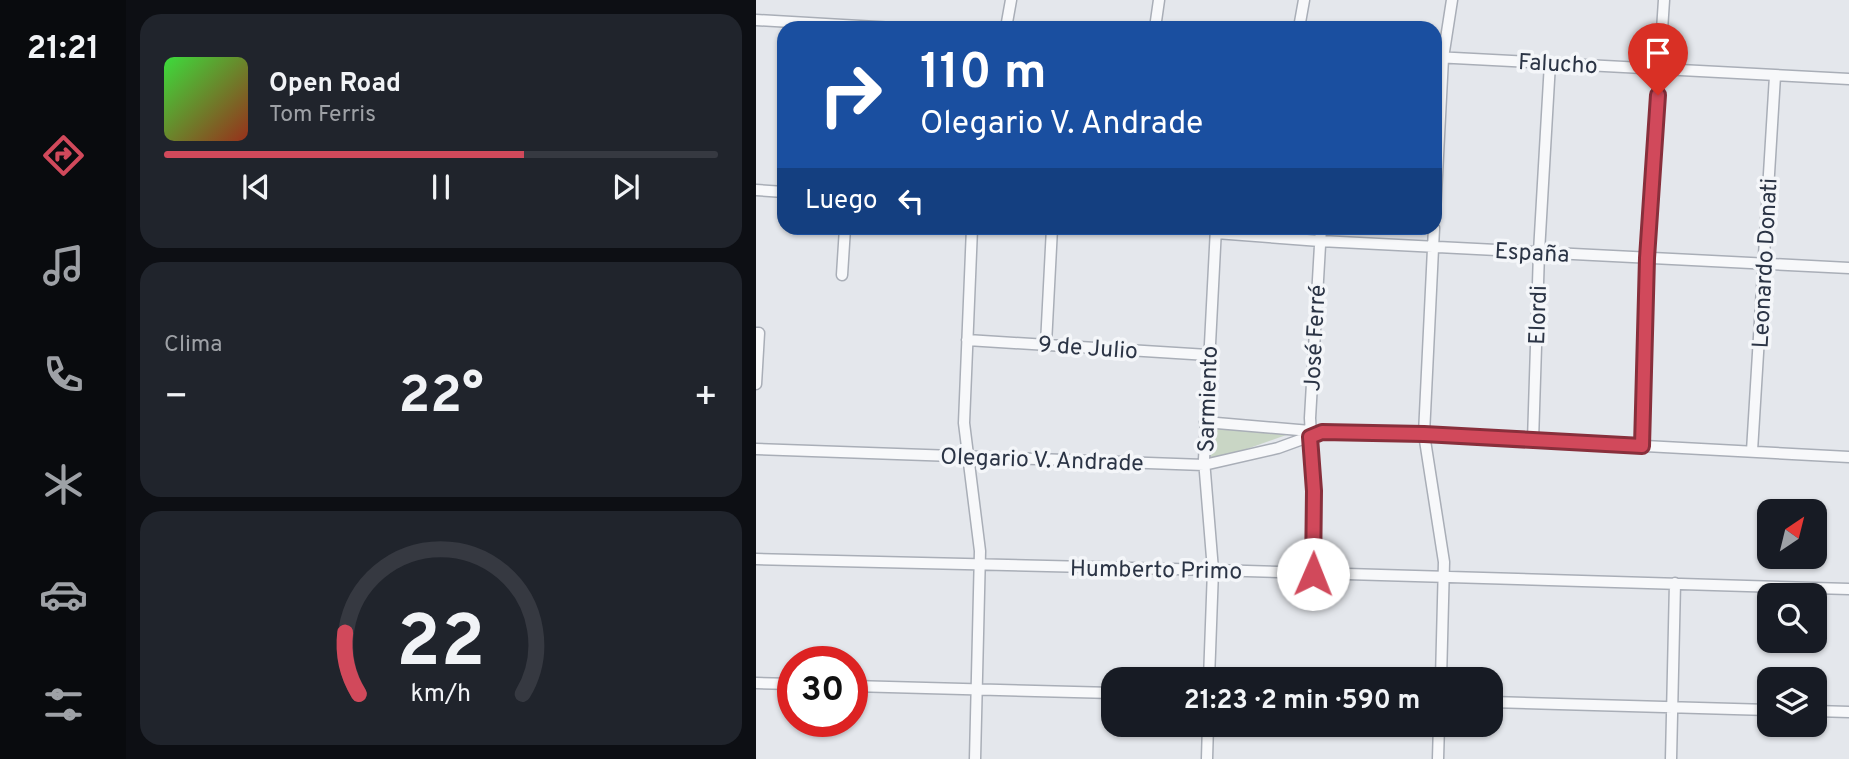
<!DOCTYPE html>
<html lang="es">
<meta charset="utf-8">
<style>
:root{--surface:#171b24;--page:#20242c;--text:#f1f3f6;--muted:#9ea1a6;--line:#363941;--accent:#d1495b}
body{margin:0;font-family:Overpass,sans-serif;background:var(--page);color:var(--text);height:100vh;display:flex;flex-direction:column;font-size:26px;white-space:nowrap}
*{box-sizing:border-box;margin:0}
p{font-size:23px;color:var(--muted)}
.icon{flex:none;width:38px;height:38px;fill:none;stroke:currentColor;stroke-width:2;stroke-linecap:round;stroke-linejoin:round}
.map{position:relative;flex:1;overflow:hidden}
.panel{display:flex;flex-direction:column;gap:14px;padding:14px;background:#0d0f14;width:630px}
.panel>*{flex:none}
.hud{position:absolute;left:21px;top:21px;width:665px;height:214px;border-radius:21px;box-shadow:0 2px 5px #0004;background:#1a4fa0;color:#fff;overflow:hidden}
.needle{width:46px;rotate:35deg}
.tools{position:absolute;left:1001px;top:499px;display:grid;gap:14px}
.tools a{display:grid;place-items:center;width:70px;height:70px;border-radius:14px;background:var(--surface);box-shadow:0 2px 5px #0004;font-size:35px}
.speed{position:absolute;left:21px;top:646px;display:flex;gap:14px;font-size:35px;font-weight:700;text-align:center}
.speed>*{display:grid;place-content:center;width:91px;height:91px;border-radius:50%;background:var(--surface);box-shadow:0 2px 5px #0004;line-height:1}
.speed .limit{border:10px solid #d22;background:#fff;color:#111}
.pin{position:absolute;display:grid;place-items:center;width:60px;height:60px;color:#fff;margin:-72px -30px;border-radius:50% 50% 50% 0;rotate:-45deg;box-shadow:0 0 7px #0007}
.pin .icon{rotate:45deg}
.me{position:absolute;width:77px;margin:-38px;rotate:1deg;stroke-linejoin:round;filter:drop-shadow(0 0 5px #0008)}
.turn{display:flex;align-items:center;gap:24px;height:147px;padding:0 28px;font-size:32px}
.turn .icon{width:91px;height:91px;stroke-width:2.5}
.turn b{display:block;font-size:49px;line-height:60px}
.then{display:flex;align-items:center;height:66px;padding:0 28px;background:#0003;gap:14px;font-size:26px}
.big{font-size:52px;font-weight:700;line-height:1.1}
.panel .widget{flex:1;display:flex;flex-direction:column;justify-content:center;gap:10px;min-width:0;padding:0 24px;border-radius:21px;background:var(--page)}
.panel .dial{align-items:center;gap:0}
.dial svg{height:182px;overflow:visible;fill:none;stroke:var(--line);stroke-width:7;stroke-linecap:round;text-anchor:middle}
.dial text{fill:var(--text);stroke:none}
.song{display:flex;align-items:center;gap:21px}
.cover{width:84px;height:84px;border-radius:10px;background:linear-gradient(135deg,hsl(120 70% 55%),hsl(10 70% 35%))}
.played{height:7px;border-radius:4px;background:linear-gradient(90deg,var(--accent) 65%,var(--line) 65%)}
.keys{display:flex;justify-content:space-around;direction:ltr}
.heat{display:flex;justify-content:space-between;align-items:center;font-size:38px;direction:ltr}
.trip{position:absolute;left:345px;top:667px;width:402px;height:70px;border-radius:21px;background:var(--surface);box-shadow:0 2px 5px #0004;font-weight:700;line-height:70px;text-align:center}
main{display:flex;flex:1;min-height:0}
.tabs{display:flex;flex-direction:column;width:126px;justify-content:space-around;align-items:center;background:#090b0e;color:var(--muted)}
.tabs .icon{width:49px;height:49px}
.tabs .active{color:var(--accent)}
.tabs b{font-size:32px;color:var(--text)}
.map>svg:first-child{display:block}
</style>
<main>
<nav class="tabs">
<b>21:21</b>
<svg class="icon active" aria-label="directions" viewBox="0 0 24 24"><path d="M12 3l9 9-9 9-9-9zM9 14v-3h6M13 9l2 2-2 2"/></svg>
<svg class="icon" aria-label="music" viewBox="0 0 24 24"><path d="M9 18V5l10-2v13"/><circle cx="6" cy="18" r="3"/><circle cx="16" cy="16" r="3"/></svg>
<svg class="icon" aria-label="phone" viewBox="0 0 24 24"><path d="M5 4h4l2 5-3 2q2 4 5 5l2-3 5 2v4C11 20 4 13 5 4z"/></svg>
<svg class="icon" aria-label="climate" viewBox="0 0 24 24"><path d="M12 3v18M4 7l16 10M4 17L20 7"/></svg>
<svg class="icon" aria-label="car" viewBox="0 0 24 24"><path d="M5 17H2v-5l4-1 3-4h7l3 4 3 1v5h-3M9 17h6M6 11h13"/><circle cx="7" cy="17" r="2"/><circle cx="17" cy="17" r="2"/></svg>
<svg class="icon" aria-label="filters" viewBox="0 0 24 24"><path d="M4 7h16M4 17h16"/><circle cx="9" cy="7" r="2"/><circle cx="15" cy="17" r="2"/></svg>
</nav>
<section class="panel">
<div class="widget">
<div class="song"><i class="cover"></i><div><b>Open Road</b><p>Tom Ferris</p></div></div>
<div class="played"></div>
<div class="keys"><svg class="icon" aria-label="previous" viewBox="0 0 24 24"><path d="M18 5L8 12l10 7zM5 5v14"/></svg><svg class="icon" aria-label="pause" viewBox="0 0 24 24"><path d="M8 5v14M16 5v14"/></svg><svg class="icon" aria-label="next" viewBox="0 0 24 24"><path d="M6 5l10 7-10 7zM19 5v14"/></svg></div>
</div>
<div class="widget"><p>Clima</p>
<div class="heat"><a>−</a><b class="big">22°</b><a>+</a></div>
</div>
<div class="widget dial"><svg viewBox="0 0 100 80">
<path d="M14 69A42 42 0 1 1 86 69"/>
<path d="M14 69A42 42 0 0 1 8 42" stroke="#d1495b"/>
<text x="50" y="56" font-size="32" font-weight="700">22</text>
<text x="50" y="72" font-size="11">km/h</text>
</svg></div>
</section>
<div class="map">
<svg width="1093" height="759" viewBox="0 0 1093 759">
<rect width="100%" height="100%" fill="#e4e7ec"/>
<path fill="#c9d6c5" d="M453 427 536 433 457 461 451 457Z"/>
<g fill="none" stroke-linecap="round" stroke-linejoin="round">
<defs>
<path id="minor" d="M0 20 138 28
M250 28 255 0
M399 28 403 0
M543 28 548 0
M679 57 1093 79
M0 190 28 192
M679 214 687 58 696 0
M216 228 208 423 224 551 219 759
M678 228 668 434 688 562 685 679
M460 233 564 241 1093 268
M86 275 89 228
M0 333H3L0 384
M211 340 452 355
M290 344 296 228
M449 422 566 432 668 434 1093 457
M777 441 783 252 794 63
M886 446 891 258 908 0
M0 449 448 465 522 448 566 432
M996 451 1019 76
M0 559 457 570 1093 589
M557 574 558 491 554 418 565 228
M453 679 457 570 448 460 460 228
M0 683 37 684
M96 686 357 693
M735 702 1013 710
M1059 711 1093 712
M451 759 452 724
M682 759 683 724
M915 759 919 583"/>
</defs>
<use href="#minor" stroke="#a9aeb7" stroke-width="13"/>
<use href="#minor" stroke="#f7f8fa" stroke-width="10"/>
</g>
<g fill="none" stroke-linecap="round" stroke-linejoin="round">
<defs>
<path id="route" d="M557 574 558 491 554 437 566 432 668 434 886 446 891 258 902 95"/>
</defs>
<use href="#route" stroke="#882f3b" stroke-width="18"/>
<use href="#route" stroke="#d1495b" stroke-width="12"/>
</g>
<g text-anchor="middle" stroke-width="7" stroke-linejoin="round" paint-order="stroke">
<g font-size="23" fill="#2b3445" stroke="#f4f6f9">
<text transform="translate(802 63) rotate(3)" y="8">Falucho</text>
<text transform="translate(776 252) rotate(3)" y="8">España</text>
<text transform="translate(1008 263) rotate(-87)" y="8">Leonardo Donati</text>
<text transform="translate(781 315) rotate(-88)" y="8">Elordi</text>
<text transform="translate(558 338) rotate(-87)" y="8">José Ferré</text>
<text transform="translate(332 347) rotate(4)" y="8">9 de Julio</text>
<text transform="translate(451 399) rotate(-88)" y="8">Sarmiento</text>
<text transform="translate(286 459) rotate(2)" y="8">Olegario V. Andrade</text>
<text transform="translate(400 569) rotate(1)" y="8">Humberto Primo</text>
</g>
</g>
</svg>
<div class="tools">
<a><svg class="needle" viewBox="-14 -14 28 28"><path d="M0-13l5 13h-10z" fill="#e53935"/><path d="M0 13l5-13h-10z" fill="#9ea1a6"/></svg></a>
<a><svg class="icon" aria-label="search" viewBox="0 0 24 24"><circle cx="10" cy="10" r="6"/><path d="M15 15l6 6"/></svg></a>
<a><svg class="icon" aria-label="layers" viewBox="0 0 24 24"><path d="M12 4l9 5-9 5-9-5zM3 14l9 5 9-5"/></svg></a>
</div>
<div class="speed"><div class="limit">30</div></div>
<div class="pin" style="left:902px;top:95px;background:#d93025"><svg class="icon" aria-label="arrive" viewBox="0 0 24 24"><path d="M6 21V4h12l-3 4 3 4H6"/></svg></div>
<svg class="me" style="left:557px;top:574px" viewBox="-20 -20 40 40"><circle r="19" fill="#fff"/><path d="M0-13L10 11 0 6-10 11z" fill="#d1495b"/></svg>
<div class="trip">21:23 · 2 min · 590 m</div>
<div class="hud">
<div class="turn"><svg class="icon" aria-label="right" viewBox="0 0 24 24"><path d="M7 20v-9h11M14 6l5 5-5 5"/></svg><div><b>110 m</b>Olegario V. Andrade</div></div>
<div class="then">Luego<svg class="icon" aria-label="left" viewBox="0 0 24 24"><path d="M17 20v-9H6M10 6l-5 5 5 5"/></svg></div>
</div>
</div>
</main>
